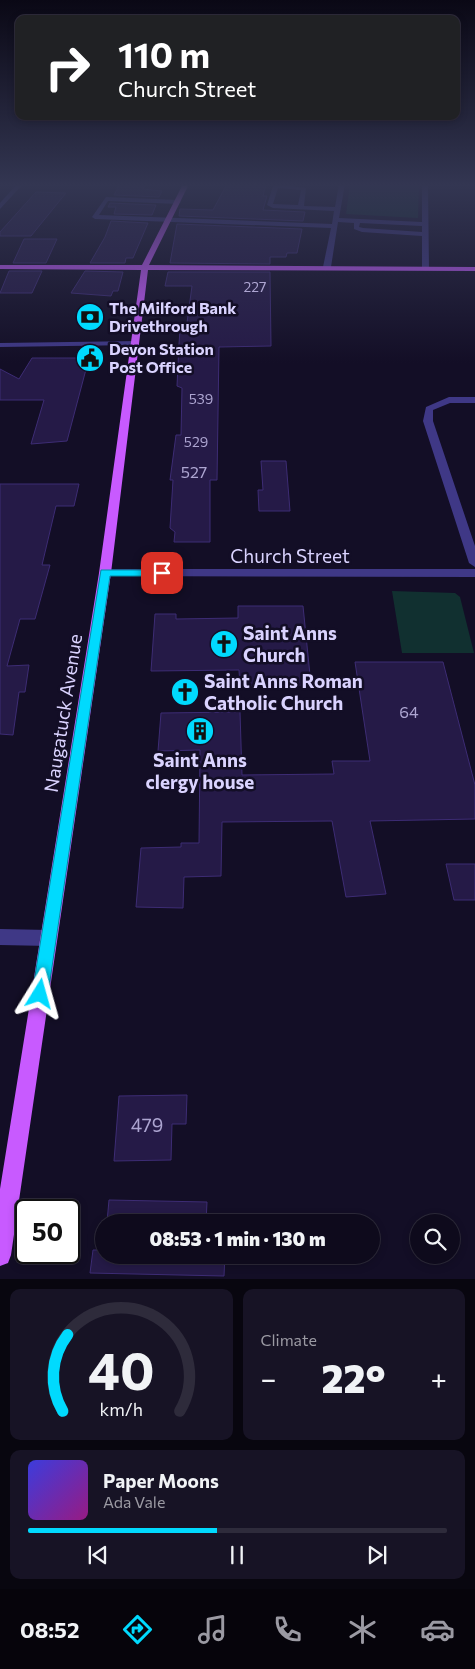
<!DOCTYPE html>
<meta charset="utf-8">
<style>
:root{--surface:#0e0a1c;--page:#171325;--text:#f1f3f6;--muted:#9b9aa3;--line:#2e2b3b;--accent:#00dafe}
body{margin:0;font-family:Commissioner,sans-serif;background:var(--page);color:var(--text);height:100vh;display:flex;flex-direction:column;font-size:19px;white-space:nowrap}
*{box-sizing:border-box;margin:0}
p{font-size:16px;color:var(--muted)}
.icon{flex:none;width:28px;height:28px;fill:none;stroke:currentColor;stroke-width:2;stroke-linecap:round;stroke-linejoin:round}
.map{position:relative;height:1279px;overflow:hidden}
.details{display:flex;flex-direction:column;gap:10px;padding:10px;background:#08060f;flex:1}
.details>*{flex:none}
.guide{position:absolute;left:15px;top:15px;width:445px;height:105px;border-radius:10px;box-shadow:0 2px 8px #0003,0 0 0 1px var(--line);background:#202124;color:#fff;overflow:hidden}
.tools{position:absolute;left:410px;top:1214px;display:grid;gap:10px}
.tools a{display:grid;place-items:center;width:50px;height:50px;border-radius:50%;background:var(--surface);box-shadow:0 2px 8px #0003,0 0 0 1px var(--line);font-size:25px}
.speed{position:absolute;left:15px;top:1199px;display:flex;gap:10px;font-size:25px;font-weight:700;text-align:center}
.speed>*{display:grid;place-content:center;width:65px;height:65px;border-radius:50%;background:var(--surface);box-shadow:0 2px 8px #0003,0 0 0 1px var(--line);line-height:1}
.speed .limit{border:2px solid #111;border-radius:8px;background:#fff;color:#111}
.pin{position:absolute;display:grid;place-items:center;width:42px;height:42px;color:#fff;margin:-21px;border-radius:10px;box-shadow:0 2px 8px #0006}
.me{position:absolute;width:55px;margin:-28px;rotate:8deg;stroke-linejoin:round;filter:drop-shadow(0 0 4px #0008)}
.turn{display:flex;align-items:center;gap:18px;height:105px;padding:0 20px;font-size:22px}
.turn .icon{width:65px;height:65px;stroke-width:2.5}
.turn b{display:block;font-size:35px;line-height:42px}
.big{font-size:38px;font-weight:800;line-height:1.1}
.details .widget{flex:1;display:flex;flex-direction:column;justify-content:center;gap:8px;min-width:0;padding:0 18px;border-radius:10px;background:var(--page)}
.details .dial{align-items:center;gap:0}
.dial svg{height:130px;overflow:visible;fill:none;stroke:var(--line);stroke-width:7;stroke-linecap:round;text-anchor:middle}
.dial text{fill:var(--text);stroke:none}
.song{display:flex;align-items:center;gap:15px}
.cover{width:60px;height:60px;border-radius:8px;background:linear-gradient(135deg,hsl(240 70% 55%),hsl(310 70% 35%))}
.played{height:5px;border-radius:2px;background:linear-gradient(90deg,var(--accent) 45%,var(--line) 45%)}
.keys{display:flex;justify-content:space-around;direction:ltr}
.heat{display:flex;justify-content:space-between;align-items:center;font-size:28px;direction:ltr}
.details .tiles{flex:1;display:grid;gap:10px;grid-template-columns:1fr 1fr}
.widget:last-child{grid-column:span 2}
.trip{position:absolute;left:95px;top:1214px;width:285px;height:50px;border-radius:25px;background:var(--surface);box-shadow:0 2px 8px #0003,0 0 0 1px var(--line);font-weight:800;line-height:50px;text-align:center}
.menu{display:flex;height:80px;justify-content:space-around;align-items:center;background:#06040b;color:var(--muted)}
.menu .icon{width:35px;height:35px}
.menu .active{color:var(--accent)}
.menu b{font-size:22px;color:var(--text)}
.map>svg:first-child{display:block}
</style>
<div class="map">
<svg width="475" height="1279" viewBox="0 0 475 1279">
<rect width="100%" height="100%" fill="#130e26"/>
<path fill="#113030" d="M350 184H419L418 218 346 214Z
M392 591 455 593 460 597 474 653H402Z"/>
<path fill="#251a47" stroke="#3d2c74" d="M120 184H145L143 189 162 191 159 197 114 195Z
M227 184H266L263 196H267L263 210 305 212 303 221 179 216 180 209 213 210Z
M36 192 66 193 31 236H0V232Z
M110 203 156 205 152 215 114 214 116 207H108Z
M111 221 148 223 133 258H126L125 263H90L105 237Z
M177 224 302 229 297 253H287L286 257H270V264L170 263Z
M24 239H57L46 263H13Z
M9 271H42L32 293H0Z
M85 271 123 272 118 291H113L111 296 71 293Z
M168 272H270L271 346 219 347 217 480H210V542H174L175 532 170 528 173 480H170L176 435H181L182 388 177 386 179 344 180 330H186L192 286H165Z
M32 358H89L67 441 31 444 44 400H0V369L19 379Z
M261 461H286L290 511H259L258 490H263Z
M0 484H79L74 506H56L42 565H50L35 619H20L7 666 29 665 25 692H19L13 735 0 734Z
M238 606H303L311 685 240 686 239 670 151 671 155 614H176V619L238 618Z
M355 662H443L475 785V819L370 821 386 894 346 897 332 821 222 822 221 876 184 877 183 908 136 907 141 848 181 847V843H199L200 750 158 751 161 713 240 712 242 775 334 774 332 761H370Z
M446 864H475V900H454Z
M187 1095 186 1124H172L171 1160 114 1161 119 1096Z
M109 1200 207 1202 206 1222H107Z
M93 1250H104V1255H225L224 1276 90 1273Z"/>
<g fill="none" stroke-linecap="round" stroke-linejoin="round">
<path fill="#3f3886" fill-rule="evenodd" d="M17 184H23L0 209V203Z
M339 184H345L339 218 422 222V184H428L429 270 422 268V236L362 232 354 229V223L338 222 331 267 327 269 323 267 331 228 95 219 92 217 106 197 178 200 181 202 178 204 108 201 99 215 332 224 334 211 273 208 267 205 273 186 276 184 306 188 304 206 335 207ZM278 188 301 190 298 205 273 204ZM360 223 422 226V232L363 228 359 227Z
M138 341V345H135L0 347V343Z
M449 397H475V403H450L433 410V421L475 546V567L469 563 423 421 426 407Z
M105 569H475V577L101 576 99 573 101 570Z
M0 929 49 930 55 932 57 938 55 944 49 946 0 945Z"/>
<path fill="#c85aff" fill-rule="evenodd" d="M183 184H189L149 265 475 267V271L148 270 111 573 11 1255 8 1263 0 1266V1189L99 573 141 270 0 269V265H142Z"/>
</g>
<linearGradient id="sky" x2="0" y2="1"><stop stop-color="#0a0815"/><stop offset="0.51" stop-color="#333652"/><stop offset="1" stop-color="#333652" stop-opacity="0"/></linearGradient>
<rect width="475" height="363" fill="url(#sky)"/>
<path fill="#00dafe" stroke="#008ea5" d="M101 570H162L167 573 162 576H110L48 994 46 1000 40 1002 35 1000 32 994Z"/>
<defs>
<symbol id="bank-disc" viewBox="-11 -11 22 22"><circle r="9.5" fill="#00dafe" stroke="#130e26"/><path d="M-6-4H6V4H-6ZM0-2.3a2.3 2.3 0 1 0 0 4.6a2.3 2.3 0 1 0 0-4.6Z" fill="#111"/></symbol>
<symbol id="civic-disc" viewBox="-11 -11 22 22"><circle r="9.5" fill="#00dafe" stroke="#130e26"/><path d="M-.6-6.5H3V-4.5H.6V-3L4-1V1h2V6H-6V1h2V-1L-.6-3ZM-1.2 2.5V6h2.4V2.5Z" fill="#111"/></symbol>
<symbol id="church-disc" viewBox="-11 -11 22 22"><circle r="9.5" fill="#00dafe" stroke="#130e26"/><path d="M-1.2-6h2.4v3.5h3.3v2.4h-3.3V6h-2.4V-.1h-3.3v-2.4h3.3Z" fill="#111"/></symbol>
<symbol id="building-disc" viewBox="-11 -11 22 22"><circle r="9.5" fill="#00dafe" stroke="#130e26"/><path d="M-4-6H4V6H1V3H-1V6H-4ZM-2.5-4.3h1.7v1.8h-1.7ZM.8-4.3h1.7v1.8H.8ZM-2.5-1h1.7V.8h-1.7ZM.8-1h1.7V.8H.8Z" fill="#111"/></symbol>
</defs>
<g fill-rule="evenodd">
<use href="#bank-disc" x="74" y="301" width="32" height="32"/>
<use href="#civic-disc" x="74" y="342" width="32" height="32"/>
<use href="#church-disc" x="208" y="628" width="32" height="32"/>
<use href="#church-disc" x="169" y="676" width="32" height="32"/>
<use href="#building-disc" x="184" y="715" width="32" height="32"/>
</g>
<g text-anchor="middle" stroke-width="5" stroke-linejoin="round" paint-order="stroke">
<g font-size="14" fill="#ada5d1">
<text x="255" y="292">227</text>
<text x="201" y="404">539</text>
<text x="196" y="447">529</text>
</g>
<g font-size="16" font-weight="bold" fill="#dad3ff" stroke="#130e26" text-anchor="start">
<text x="109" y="314">The Milford Bank<tspan x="109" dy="18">Drivethrough</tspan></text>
<text x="109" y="355">Devon Station<tspan x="109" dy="18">Post Office</tspan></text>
</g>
<g font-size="16" fill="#ada5d1">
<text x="194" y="478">527</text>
<text x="409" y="718">64</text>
</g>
<g font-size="19" fill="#dad3ff" stroke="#130e26">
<text x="290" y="563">Church Street</text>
<text transform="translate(63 713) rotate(-81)" y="7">Naugatuck Avenue</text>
</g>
<g font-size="19" font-weight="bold" fill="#dad3ff" stroke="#130e26" text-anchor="start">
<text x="243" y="640">Saint Anns<tspan x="243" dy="22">Church</tspan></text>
<text x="204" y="688">Saint Anns Roman<tspan x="204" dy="22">Catholic Church</tspan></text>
<text x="200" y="767" text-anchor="middle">Saint Anns<tspan x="200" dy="22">clergy house</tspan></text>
</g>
<g font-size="19" fill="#ada5d1">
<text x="147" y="1132">479</text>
</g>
</g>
</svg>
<div class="tools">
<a><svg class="icon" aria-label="search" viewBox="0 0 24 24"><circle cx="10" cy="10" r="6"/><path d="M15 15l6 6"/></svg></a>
</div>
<div class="speed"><div class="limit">50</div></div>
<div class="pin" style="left:162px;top:573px;background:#d93025"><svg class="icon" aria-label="arrive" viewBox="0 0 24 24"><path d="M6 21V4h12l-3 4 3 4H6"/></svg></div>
<svg class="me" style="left:40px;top:994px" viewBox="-20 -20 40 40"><path d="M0-17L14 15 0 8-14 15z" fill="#00dafe" stroke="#fff" stroke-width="4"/></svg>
<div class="trip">08:53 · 1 min · 130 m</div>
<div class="guide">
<div class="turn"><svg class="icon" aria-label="right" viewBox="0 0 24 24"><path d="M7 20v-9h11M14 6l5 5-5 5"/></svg><div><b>110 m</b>Church Street</div></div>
</div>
</div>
<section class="details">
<div class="tiles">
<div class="widget dial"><svg viewBox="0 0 100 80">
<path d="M14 69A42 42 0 1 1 86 69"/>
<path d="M14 69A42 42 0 0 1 17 22" stroke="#00dafe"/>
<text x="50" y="56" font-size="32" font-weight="700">40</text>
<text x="50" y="72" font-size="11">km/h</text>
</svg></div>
<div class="widget"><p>Climate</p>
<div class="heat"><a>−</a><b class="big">22°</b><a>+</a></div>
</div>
<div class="widget">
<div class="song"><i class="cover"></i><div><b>Paper Moons</b><p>Ada Vale</p></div></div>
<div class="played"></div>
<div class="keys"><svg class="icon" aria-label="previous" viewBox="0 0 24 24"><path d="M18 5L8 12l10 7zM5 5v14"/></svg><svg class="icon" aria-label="pause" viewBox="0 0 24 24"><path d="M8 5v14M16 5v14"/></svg><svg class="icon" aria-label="next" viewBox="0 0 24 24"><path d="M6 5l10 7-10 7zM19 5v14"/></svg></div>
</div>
</div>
</section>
<nav class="menu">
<b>08:52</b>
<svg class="icon active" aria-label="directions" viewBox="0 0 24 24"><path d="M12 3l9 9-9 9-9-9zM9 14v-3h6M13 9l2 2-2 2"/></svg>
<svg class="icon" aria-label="music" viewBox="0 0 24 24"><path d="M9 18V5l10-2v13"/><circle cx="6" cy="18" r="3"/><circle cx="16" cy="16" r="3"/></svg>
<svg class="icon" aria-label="phone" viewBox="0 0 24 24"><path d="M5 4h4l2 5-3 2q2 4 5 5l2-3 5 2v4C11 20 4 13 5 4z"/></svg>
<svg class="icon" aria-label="climate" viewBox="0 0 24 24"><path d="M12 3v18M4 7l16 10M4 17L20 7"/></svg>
<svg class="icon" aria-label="car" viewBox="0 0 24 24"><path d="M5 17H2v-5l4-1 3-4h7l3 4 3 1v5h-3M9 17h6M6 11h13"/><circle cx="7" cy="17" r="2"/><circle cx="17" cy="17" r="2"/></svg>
</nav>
